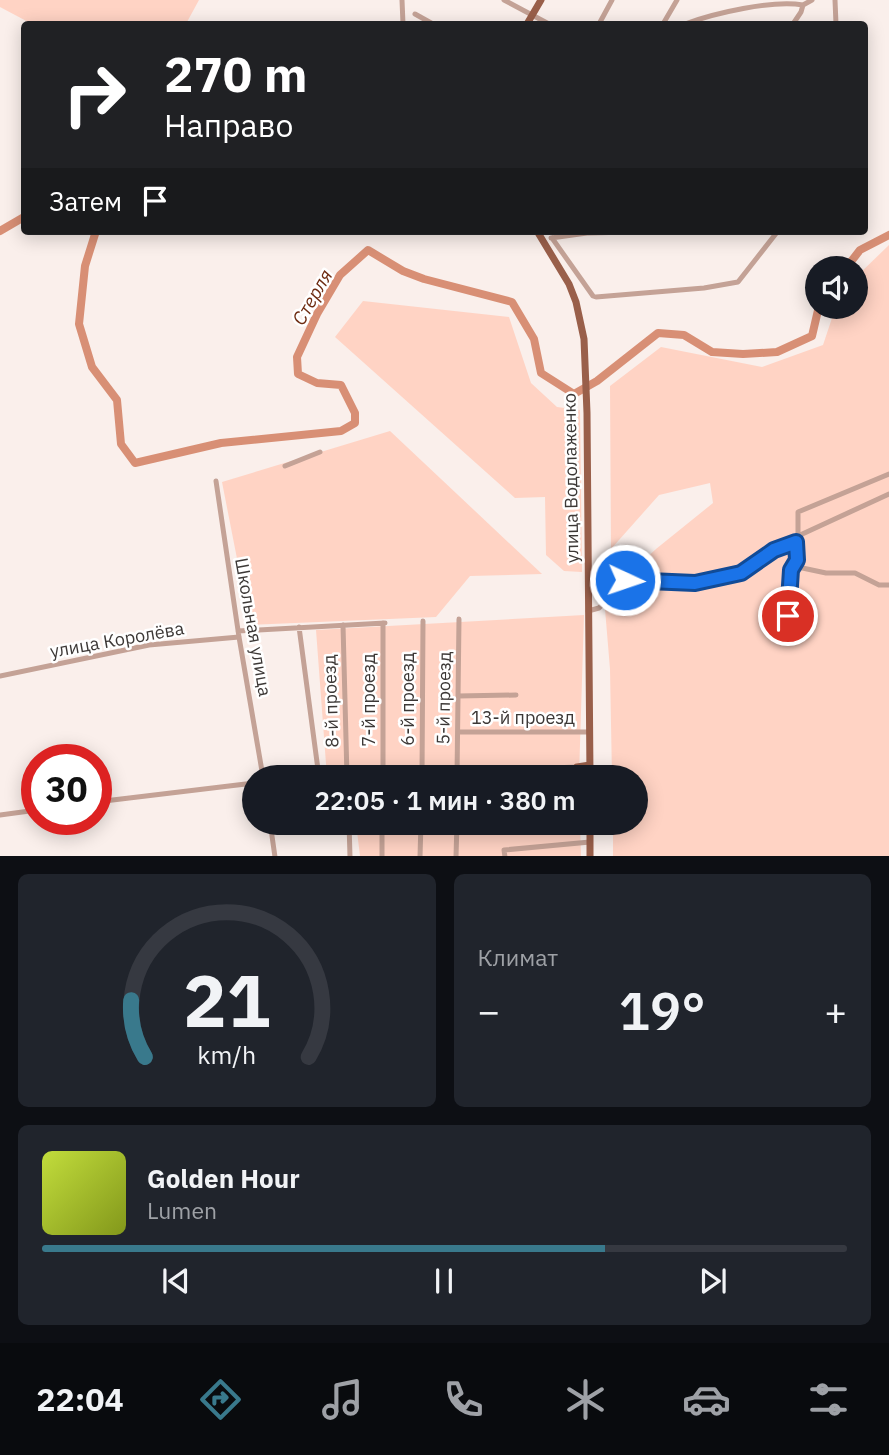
<!DOCTYPE html>
<html lang="ru">
<meta charset="utf-8">
<style>
:root{--surface:#171b24;--page:#20242c;--text:#f1f3f6;--muted:#9ea1a6;--line:#363941;--accent:#39798c}
body{margin:0;font-family:"IBM Plex Sans",sans-serif;background:var(--page);color:var(--text);height:100vh;display:flex;flex-direction:column;font-size:26px;white-space:nowrap}
*{box-sizing:border-box;margin:0}
p{font-size:23px;color:var(--muted)}
.icon{flex:none;width:38px;height:38px;fill:none;stroke:currentColor;stroke-width:2;stroke-linecap:round;stroke-linejoin:round}
.map{position:relative;height:856px;overflow:hidden}
.drawer{display:flex;flex-direction:column;gap:18px;padding:18px;background:#0d0f14;flex:1}
.drawer>*{flex:none}
.hud{position:absolute;left:21px;top:21px;width:847px;height:214px;border-radius:7px;box-shadow:0 4px 18px #0003;background:#202124;color:#fff;overflow:hidden}
.tools{position:absolute;left:805px;top:256px;display:grid;gap:14px}
.tools a{display:grid;place-items:center;width:63px;height:63px;border-radius:50%;background:var(--surface);box-shadow:0 4px 18px #0003;font-size:35px}
.speed{position:absolute;left:21px;top:744px;display:flex;gap:14px;font-size:35px;font-weight:700;text-align:center}
.speed>*{display:grid;place-content:center;width:91px;height:91px;border-radius:50%;background:var(--surface);box-shadow:0 4px 18px #0003;line-height:1}
.speed .limit{border:10px solid #d22;background:#fff;color:#111}
.pin{position:absolute;display:grid;place-items:center;width:60px;height:60px;color:#fff;margin:-30px;border:4px solid #fff;border-radius:50%;box-shadow:0 2px 7px #0007}
.me{position:absolute;width:77px;margin:-38px;rotate:93deg;stroke-linejoin:round;filter:drop-shadow(0 0 5px #0008)}
.turn{display:flex;align-items:center;gap:24px;height:147px;padding:0 28px;font-size:32px}
.turn .icon{width:91px;height:91px;stroke-width:2.5}
.turn b{display:block;font-size:49px;line-height:60px}
.then{display:flex;align-items:center;height:66px;padding:0 28px;background:#0003;gap:14px;font-size:26px}
.big{font-size:52px;font-weight:600;line-height:1.1}
.drawer .card{flex:1;display:flex;flex-direction:column;justify-content:center;gap:10px;min-width:0;padding:0 24px;border-radius:10px;background:var(--page)}
.drawer .dial{align-items:center;gap:0}
.dial svg{height:182px;overflow:visible;fill:none;stroke:var(--line);stroke-width:7;stroke-linecap:round;text-anchor:middle}
.dial text{fill:var(--text);stroke:none}
.song{display:flex;align-items:center;gap:21px}
.cover{width:84px;height:84px;border-radius:10px;background:linear-gradient(135deg,hsl(70 70% 55%),hsl(70 70% 35%))}
.played{height:7px;border-radius:4px;background:linear-gradient(90deg,var(--accent) 70%,var(--line) 70%)}
.keys{display:flex;justify-content:space-around;direction:ltr}
.heat{display:flex;justify-content:space-between;align-items:center;font-size:38px;direction:ltr}
.drawer .tiles{flex:1;display:grid;gap:18px;grid-template-columns:1fr 1fr}
.card:last-child{grid-column:span 2}
.trip{position:absolute;left:242px;top:765px;width:406px;height:70px;border-radius:35px;background:var(--surface);box-shadow:0 4px 18px #0003;font-weight:600;line-height:70px;text-align:center}
.tab-bar{display:flex;height:112px;justify-content:space-around;align-items:center;background:#090b0e;color:var(--muted)}
.tab-bar .icon{width:49px;height:49px}
.tab-bar .current{color:var(--accent)}
.tab-bar b{font-size:32px;color:var(--text)}
.map>svg:first-child{display:block}
</style>
<div class="map">
<svg width="889" height="857" viewBox="0 0 889 857">
<rect width="100%" height="100%" fill="#faefeb"/>
<path fill="#ffd3c4" d="M0 0H199L187 22 166 24H32L0 7Z
M889 245V856H613V823L635 822V777H612L610 669 604 597 656 549 713 503 710 483 659 495 611 549 610 386 661 347 762 367 823 345 836 306H856V277Z
M363 301 509 317 531 383 557 407 580 410 582 572 564 571 546 555 545 497 515 498 335 337Z
M390 431 542 574 470 576 436 617 250 625 222 482Z
M584 615 579 777H327L316 630Z
M356 823H580L581 856H360Z"/>
<g fill="none" stroke-linecap="round" stroke-linejoin="round">
<path stroke="#d88f75" stroke-width="8" d="M0 231 24 217
M96 231 85 266 79 324 92 367 117 400 121 444 135 463 221 443 341 431 355 423V413L341 385 317 383 298 374 297 357 317 314 340 275 368 250 403 271 424 279 512 302 534 339 541 373 574 394 597 381 658 333 684 335 712 352 743 354 777 352 812 336 819 306
M846 268 860 250 889 235"/>
<path stroke="#c4a296" stroke-width="5" d="M402 0 403 24
M504 0 549 24
M835 0 836 24
M415 14 433 24
M599 24 612 0
M663 24 677 0
M685 24C715 13 771 0 803 5
M793 24 801 12 803 5 812 0
M551 238 587 233 674 231
M552 238 593 296 596 297 704 288 738 282 778 231
M285 466 320 452
M216 481 239 637 263 777
M798 536V512L889 474
M793 566 826 573H855L879 585H889
M588 611 599 608 625 580 695 583 741 573 774 550 796 542 798 536 889 494
M383 623V777
M343 625 347 777
M299 627 319 777
M238 631 385 623
M787 639 791 570 797 560 796 542
M0 676 149 645 239 637
M458 696 516 695
M458 732H589
M457 772 577 767
M422 777 423 621
M457 777 459 619
M96 802 254 783
M0 815 37 810
M270 822 275 857
M349 822 350 857
M382 857V822
M420 857 421 822
M456 857 457 822
M505 857 504 850 590 842"/>
<path stroke="#995f4a" stroke-width="7" d="M527 24 541 0
M537 231 569 284 576 302 584 339 587 413 590 777
M577 767 590 765
M590 822V857"/>
</g>
<g fill="none" stroke-linecap="round" stroke-linejoin="round">
<defs>
<path id="route" d="M625 580 695 583 741 573 774 550 796 542 797 560 791 570 788 616"/>
</defs>
<use href="#route" stroke="#114b97" stroke-width="18"/>
<use href="#route" stroke="#1a73e8" stroke-width="12"/>
</g>
<g text-anchor="middle" stroke-width="5" stroke-linejoin="round" paint-order="stroke">
<g font-size="18" fill="#3c3836" stroke="#fff">
<text transform="translate(571 478) rotate(-91)" y="6">улица Водолаженко</text>
<text transform="translate(253 627) rotate(80)" y="6">Школьная улица</text>
<text transform="translate(117 640) rotate(-10)" y="6">улица Королёва</text>
<text transform="translate(444 698) rotate(-89)" y="6">5-й проезд</text>
<text transform="translate(408 699) rotate(-90)" y="6">6-й проезд</text>
<text transform="translate(369 700) rotate(-90)" y="6">7-й проезд</text>
<text transform="translate(331 701) rotate(-92)" y="6">8-й проезд</text>
<text x="523" y="724">13-й проезд</text>
</g>
<g font-size="19" font-style="italic" fill="#6e2c12" stroke="#fff">
<text transform="translate(312 297) rotate(-60)" y="7">Стерля</text>
</g>
</g>
</svg>
<div class="tools">
<a><svg class="icon" aria-label="sound" viewBox="0 0 24 24"><path d="M4 9h4l5-4v14l-5-4H4zM17 9q2 3 0 6"/></svg></a>
</div>
<div class="speed"><div class="limit">30</div></div>
<div class="pin" style="left:788px;top:616px;background:#d93025"><svg class="icon" aria-label="arrive" viewBox="0 0 24 24"><path d="M6 21V4h12l-3 4 3 4H6"/></svg></div>
<svg class="me" style="left:625px;top:580px" viewBox="-20 -20 40 40"><circle r="17" fill="#1a73e8" stroke="#fff" stroke-width="3"/><path d="M0-11L8 9 0 5-8 9z" fill="#fff"/></svg>
<div class="trip">22:05 · 1 мин · 380 m</div>
<div class="hud">
<div class="turn"><svg class="icon" aria-label="right" viewBox="0 0 24 24"><path d="M7 20v-9h11M14 6l5 5-5 5"/></svg><div><b>270 m</b>Направо</div></div>
<div class="then">Затем<svg class="icon" aria-label="arrive" viewBox="0 0 24 24"><path d="M6 21V4h12l-3 4 3 4H6"/></svg></div>
</div>
</div>
<section class="drawer">
<div class="tiles">
<div class="card dial"><svg viewBox="0 0 100 80">
<path d="M14 69A42 42 0 1 1 86 69"/>
<path d="M14 69A42 42 0 0 1 8 44" stroke="#39798c"/>
<text x="50" y="56" font-size="32" font-weight="700">21</text>
<text x="50" y="72" font-size="11">km/h</text>
</svg></div>
<div class="card"><p>Климат</p>
<div class="heat"><a>−</a><b class="big">19°</b><a>+</a></div>
</div>
<div class="card">
<div class="song"><i class="cover"></i><div><b>Golden Hour</b><p>Lumen</p></div></div>
<div class="played"></div>
<div class="keys"><svg class="icon" aria-label="previous" viewBox="0 0 24 24"><path d="M18 5L8 12l10 7zM5 5v14"/></svg><svg class="icon" aria-label="pause" viewBox="0 0 24 24"><path d="M8 5v14M16 5v14"/></svg><svg class="icon" aria-label="next" viewBox="0 0 24 24"><path d="M6 5l10 7-10 7zM19 5v14"/></svg></div>
</div>
</div>
</section>
<nav class="tab-bar">
<b>22:04</b>
<svg class="icon current" aria-label="directions" viewBox="0 0 24 24"><path d="M12 3l9 9-9 9-9-9zM9 14v-3h6M13 9l2 2-2 2"/></svg>
<svg class="icon" aria-label="music" viewBox="0 0 24 24"><path d="M9 18V5l10-2v13"/><circle cx="6" cy="18" r="3"/><circle cx="16" cy="16" r="3"/></svg>
<svg class="icon" aria-label="phone" viewBox="0 0 24 24"><path d="M5 4h4l2 5-3 2q2 4 5 5l2-3 5 2v4C11 20 4 13 5 4z"/></svg>
<svg class="icon" aria-label="climate" viewBox="0 0 24 24"><path d="M12 3v18M4 7l16 10M4 17L20 7"/></svg>
<svg class="icon" aria-label="car" viewBox="0 0 24 24"><path d="M5 17H2v-5l4-1 3-4h7l3 4 3 1v5h-3M9 17h6M6 11h13"/><circle cx="7" cy="17" r="2"/><circle cx="17" cy="17" r="2"/></svg>
<svg class="icon" aria-label="filters" viewBox="0 0 24 24"><path d="M4 7h16M4 17h16"/><circle cx="9" cy="7" r="2"/><circle cx="15" cy="17" r="2"/></svg>
</nav>
